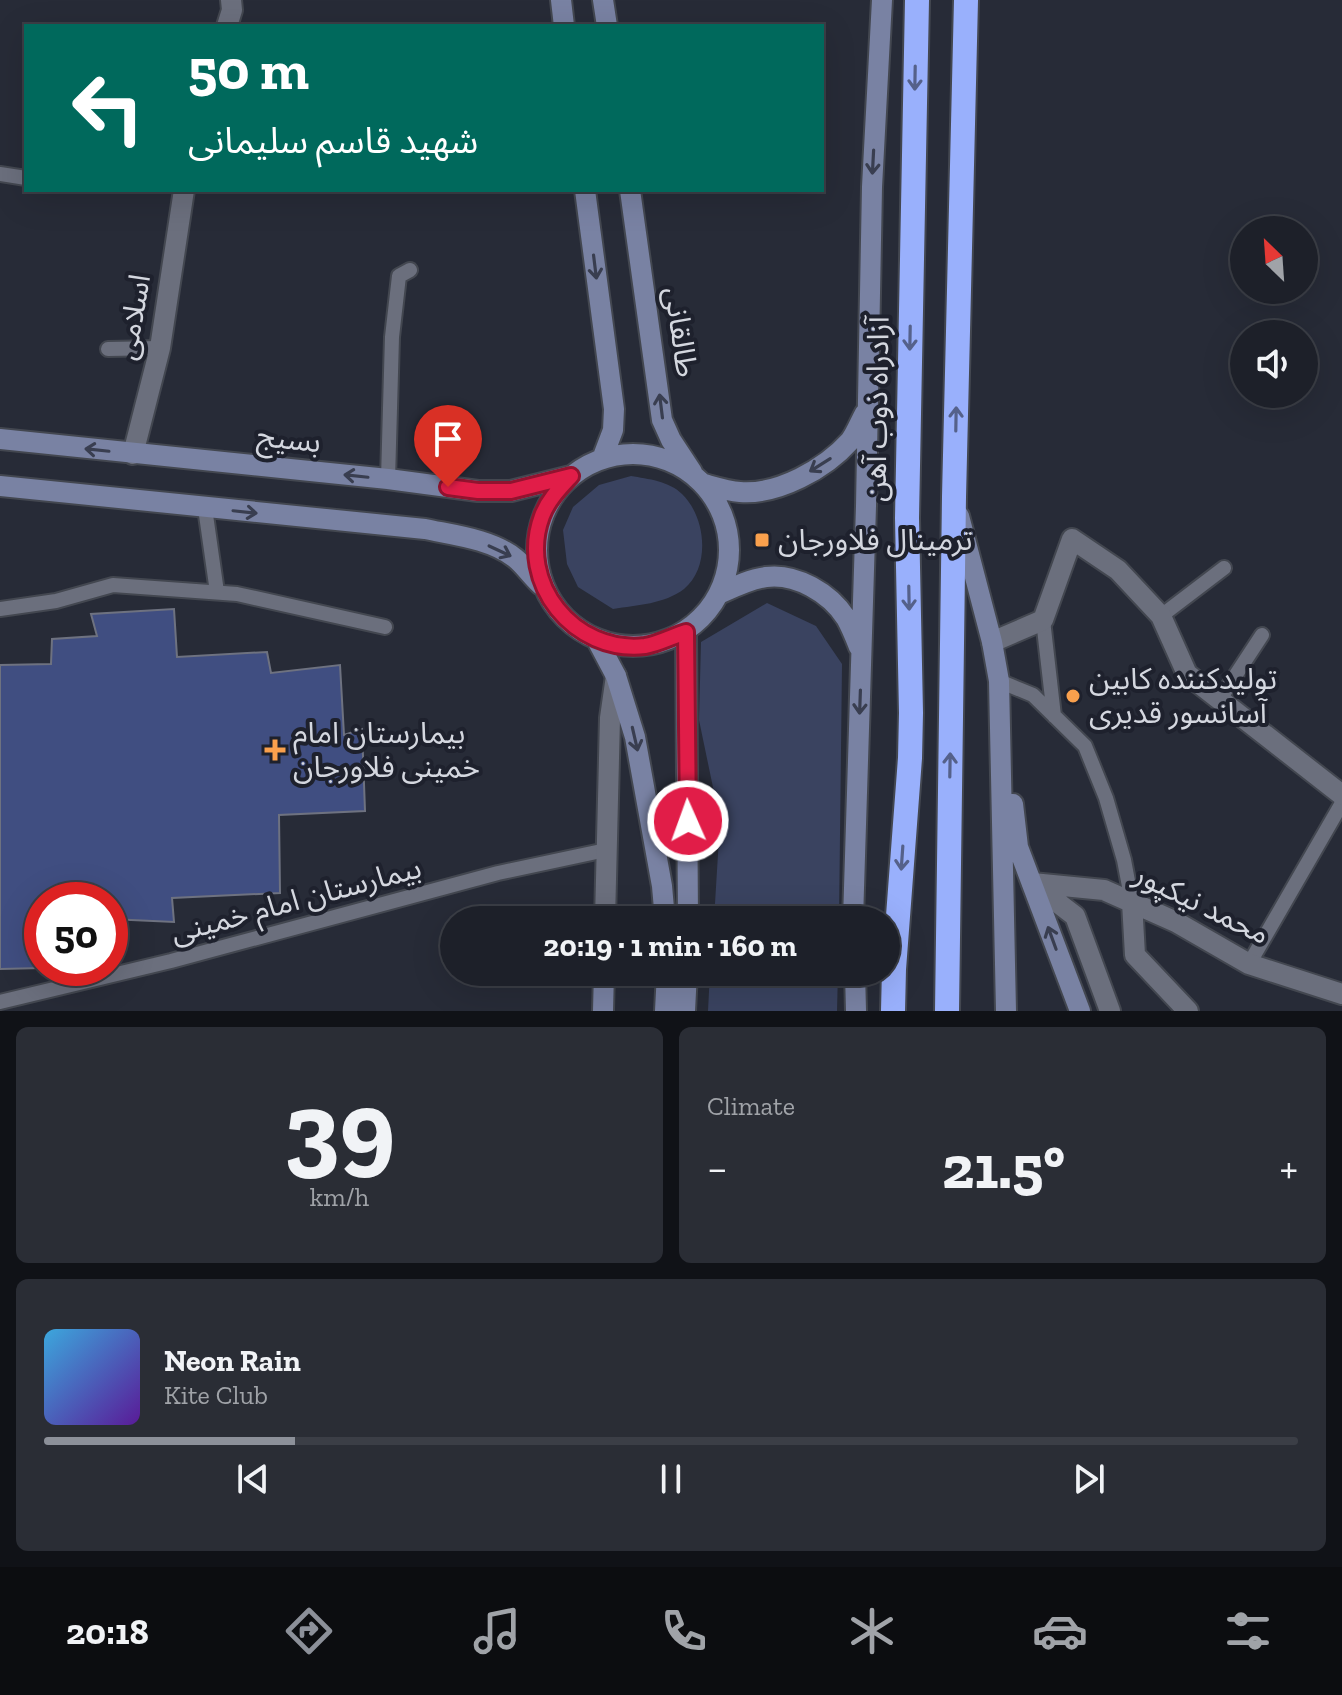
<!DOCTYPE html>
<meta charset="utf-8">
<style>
:root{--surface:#1d2029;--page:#2a2d35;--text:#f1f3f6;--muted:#a0a3a8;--line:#3b3e46;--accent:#8c9099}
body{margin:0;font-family:"Zilla Slab","Noto Sans Arabic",serif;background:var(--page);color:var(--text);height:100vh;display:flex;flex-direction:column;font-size:30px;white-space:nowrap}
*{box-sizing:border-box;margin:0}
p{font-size:26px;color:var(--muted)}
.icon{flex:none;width:44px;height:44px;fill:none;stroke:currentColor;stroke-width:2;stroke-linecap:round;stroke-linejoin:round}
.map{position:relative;height:1011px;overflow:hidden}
.details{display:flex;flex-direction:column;gap:16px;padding:16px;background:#101217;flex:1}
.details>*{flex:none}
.hud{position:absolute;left:24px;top:24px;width:800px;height:168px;border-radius:0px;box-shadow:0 8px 32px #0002,0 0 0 2px var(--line);background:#00695c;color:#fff;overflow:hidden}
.needle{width:52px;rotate:335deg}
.fabs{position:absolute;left:1230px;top:216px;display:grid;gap:16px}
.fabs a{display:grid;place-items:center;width:88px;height:88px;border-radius:50%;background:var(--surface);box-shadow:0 8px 32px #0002,0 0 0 2px var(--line);font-size:40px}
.speed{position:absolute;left:24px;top:882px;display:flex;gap:16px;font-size:40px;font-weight:700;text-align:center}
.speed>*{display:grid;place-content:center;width:104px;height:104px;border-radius:50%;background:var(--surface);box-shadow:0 8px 32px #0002,0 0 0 2px var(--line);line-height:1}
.speed .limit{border:12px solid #d22;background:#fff;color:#111}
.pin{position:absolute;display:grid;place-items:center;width:68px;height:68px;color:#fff;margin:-82px -34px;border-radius:50% 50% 50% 0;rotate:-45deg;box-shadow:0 0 8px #0007}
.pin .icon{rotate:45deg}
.me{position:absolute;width:88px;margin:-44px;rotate:358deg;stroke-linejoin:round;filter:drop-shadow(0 0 6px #0008)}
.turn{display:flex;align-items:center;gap:28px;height:168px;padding:0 32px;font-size:36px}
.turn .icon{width:104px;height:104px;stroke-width:2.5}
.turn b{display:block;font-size:56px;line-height:68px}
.big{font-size:60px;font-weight:700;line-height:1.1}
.details .widget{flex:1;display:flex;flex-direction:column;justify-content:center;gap:12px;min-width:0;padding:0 28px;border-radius:12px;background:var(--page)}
.details .dial{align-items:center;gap:0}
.dial b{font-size:104px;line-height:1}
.song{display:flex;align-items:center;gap:24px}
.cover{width:96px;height:96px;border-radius:12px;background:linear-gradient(135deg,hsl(200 70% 55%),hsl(270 70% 35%))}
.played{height:8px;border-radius:4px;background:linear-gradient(90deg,var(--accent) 20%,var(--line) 20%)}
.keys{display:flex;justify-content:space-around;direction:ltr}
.heat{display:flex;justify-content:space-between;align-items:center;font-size:44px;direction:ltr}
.details .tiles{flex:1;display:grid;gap:16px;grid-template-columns:1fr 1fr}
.widget:last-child{grid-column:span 2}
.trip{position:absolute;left:440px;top:906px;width:460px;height:80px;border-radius:40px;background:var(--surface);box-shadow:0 8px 32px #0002,0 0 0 2px var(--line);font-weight:700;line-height:80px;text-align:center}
.tab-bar{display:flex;height:128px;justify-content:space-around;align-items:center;background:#0c0d10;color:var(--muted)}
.tab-bar .icon{width:56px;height:56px}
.tab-bar .selected{color:var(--accent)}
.tab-bar b{font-size:36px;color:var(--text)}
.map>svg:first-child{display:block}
</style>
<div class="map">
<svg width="1342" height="1011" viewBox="0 0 1342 1011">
<rect width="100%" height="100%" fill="#272b37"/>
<path fill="#3a4360" d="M631 476C648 479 669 481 682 494 706 517 711 567 684 589 664 604 638 605 613 609L578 587 567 564 563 530 573 507 599 485Z
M767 603 816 626 842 664 839 920H714L720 821 699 720 701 642Z
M710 972H838L837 1011H708Z"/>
<path fill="#404e81" stroke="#6e7280" stroke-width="2" d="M174 609 177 657 267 652 271 673 340 665 344 735 362 729 365 811 279 815 280 893 172 898 174 922 110 919V900H42V968L0 969V665L51 664 52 639 97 636 91 614Z"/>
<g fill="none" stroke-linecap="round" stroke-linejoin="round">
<defs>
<path id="lane" d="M0 174 26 178
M108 349 160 348
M388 479 392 337 399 276 410 270
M205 508 217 592
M0 609 56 601 113 585 237 594 385 627
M1161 616 1224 568
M1043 620 1054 716
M999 681 1033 695 1085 746 1106 798 1124 860 1132 902
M1220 699 1262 635
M1249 964 1342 803
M0 1002 171 961 498 873 606 850"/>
<path id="street" d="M227 26 232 10 231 0
M133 454 160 348 184 190
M992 642 1043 620 1072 539 1118 570 1161 616 1187 674 1342 795
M1032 883 1104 890 1176 922 1249 964 1342 994
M1032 883 1075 916 1110 1011
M1132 902 1135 955 1188 1011
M605 920 610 718 616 676"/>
<path id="secondary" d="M561 0 564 26
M603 0 607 26
M585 190 614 409 613 430 602 459
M630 190 662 420 671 440 692 472
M0 439 388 479 478 491H511L571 476
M537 550a96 96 0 1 1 192 0a96 96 0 1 1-192 0Z
M704 484C715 487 728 491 740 492 778 495 825 469 850 441 856 433 860 422 865 413
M0 486 425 529C453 535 491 539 515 558 524 565 532 577 541 585
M959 516 992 642 999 681 1006 1011
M719 594C734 587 750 579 766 577 796 573 830 593 846 618 851 627 855 637 859 647
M686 632 688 920
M597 640 616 676 635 737 662 886 665 920
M1013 804 1018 847 1080 1011
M853 920 866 506 872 187 882 0
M855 972 856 1011
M603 1011 604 972
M665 1011 667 972
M685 1011 687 972"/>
<path id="highway" d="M893 1011 894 969 910 758 911 713 907 518 917 0
M947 1011 954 497 966 0"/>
</defs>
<use href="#lane" stroke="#434750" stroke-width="18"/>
<use href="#street" stroke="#434750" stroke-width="24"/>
<use href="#secondary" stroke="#434750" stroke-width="24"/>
<use href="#highway" stroke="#434750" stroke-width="28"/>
<use href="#lane" stroke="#6b6f7d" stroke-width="14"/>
<use href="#street" stroke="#6b6f7d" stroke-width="20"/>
<use href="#secondary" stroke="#7982a3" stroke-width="20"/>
<use href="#highway" stroke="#99b0fc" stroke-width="24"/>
</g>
<defs><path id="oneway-shaft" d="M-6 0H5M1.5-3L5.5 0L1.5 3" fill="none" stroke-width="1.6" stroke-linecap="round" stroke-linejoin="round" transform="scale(2)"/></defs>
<g stroke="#55618a">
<use href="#oneway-shaft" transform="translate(915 78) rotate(91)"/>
<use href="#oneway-shaft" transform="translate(910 338) rotate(91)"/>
<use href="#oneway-shaft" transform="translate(956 419) rotate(-89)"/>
<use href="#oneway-shaft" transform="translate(909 598) rotate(89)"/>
<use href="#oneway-shaft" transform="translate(950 765) rotate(-89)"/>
<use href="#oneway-shaft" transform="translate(902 858) rotate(94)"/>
</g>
<g stroke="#393e50">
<use href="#oneway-shaft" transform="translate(873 162) rotate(93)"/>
<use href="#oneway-shaft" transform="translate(595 267) rotate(83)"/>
<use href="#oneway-shaft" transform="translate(661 406) rotate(-97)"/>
<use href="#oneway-shaft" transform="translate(97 450) rotate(-174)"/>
<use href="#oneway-shaft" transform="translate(820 465) rotate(148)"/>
<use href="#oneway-shaft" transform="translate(356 476) rotate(-174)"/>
<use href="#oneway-shaft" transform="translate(245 512) rotate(6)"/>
<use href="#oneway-shaft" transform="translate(500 551) rotate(25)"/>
<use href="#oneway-shaft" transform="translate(860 702) rotate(92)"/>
<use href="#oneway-shaft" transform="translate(635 739) rotate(77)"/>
<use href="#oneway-shaft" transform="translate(1052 938) rotate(-110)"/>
</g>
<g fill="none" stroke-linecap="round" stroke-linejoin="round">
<defs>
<path id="route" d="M448 487 478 491H511L571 476C560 488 548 500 542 516 517 583 574 654 645 646 658 644 673 636 686 632L688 821"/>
</defs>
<use href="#route" stroke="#92132f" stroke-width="20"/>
<use href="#route" stroke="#e11d48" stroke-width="14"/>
</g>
<g fill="#f9a04d" stroke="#1e212d" stroke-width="3">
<rect x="754" y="532" width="16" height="16" rx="4"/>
<circle cx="1073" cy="696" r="8"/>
<path d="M271 738h8v8h8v8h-8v8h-8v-8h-8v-8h8z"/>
</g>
<g text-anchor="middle" stroke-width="8" stroke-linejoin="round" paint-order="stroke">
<g font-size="30" fill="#d4d7df" stroke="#1e212d">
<text transform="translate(133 317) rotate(-80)" y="10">اسلامی</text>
<text transform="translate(681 332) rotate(82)" y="10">طالقانی</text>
<text transform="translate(877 409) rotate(-89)" y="10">آزادراه ذوب آهن</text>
<text transform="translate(289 439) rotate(6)" y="10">بسیج</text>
<text transform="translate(296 900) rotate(-15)" y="10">بیمارستان امام خمینی</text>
<text transform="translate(1202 904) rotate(26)" y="10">محمد نیکپور</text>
</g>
<g font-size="30" fill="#d4d7df" stroke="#1e212d" text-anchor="start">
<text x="778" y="550">ترمینال فلاورجان</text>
<text x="1089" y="689">تولیدکننده کابین<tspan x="1089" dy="34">آسانسور قدیری</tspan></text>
<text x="293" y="743">بیمارستان امام<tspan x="293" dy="34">خمینی فلاورجان</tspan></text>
</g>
</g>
</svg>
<div class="fabs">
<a><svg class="needle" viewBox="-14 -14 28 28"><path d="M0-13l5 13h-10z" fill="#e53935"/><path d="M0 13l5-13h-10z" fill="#a0a3a8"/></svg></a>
<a><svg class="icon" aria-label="sound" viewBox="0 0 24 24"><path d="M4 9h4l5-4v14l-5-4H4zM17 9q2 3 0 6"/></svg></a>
</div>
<div class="speed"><div class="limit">50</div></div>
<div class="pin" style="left:448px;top:487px;background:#d93025"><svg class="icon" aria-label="arrive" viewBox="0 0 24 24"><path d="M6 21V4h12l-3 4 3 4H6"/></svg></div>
<svg class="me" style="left:688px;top:821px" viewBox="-20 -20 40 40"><circle r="17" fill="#e11d48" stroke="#fff" stroke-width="3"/><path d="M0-11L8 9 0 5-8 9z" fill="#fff"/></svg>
<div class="trip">20:19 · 1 min · 160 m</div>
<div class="hud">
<div class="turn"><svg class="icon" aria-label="left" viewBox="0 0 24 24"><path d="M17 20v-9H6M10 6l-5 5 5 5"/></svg><div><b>50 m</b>شهید قاسم سلیمانی</div></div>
</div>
</div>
<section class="details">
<div class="tiles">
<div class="widget dial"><b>39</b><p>km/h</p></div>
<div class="widget"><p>Climate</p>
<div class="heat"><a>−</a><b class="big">21.5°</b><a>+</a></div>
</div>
<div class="widget">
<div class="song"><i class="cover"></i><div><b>Neon Rain</b><p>Kite Club</p></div></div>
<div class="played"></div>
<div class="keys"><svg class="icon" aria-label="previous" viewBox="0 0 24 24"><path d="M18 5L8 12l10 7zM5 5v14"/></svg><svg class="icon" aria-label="pause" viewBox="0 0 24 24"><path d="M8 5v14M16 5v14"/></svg><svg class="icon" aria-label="next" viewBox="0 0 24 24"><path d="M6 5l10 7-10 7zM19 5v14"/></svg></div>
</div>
</div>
</section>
<nav class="tab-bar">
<b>20:18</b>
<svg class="icon selected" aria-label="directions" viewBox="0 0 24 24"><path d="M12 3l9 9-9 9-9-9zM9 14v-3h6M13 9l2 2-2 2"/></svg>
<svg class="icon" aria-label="music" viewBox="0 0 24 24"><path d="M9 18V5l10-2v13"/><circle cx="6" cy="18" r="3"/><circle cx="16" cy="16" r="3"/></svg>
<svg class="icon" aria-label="phone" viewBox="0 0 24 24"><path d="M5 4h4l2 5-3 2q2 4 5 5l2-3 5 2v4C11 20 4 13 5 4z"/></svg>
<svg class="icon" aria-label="climate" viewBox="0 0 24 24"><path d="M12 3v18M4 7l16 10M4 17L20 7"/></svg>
<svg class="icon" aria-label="car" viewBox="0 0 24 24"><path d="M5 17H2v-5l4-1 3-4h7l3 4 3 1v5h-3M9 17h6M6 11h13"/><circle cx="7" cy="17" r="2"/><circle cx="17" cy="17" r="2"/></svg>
<svg class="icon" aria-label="filters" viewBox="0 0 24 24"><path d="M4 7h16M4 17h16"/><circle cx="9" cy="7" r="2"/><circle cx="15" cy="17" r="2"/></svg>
</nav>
